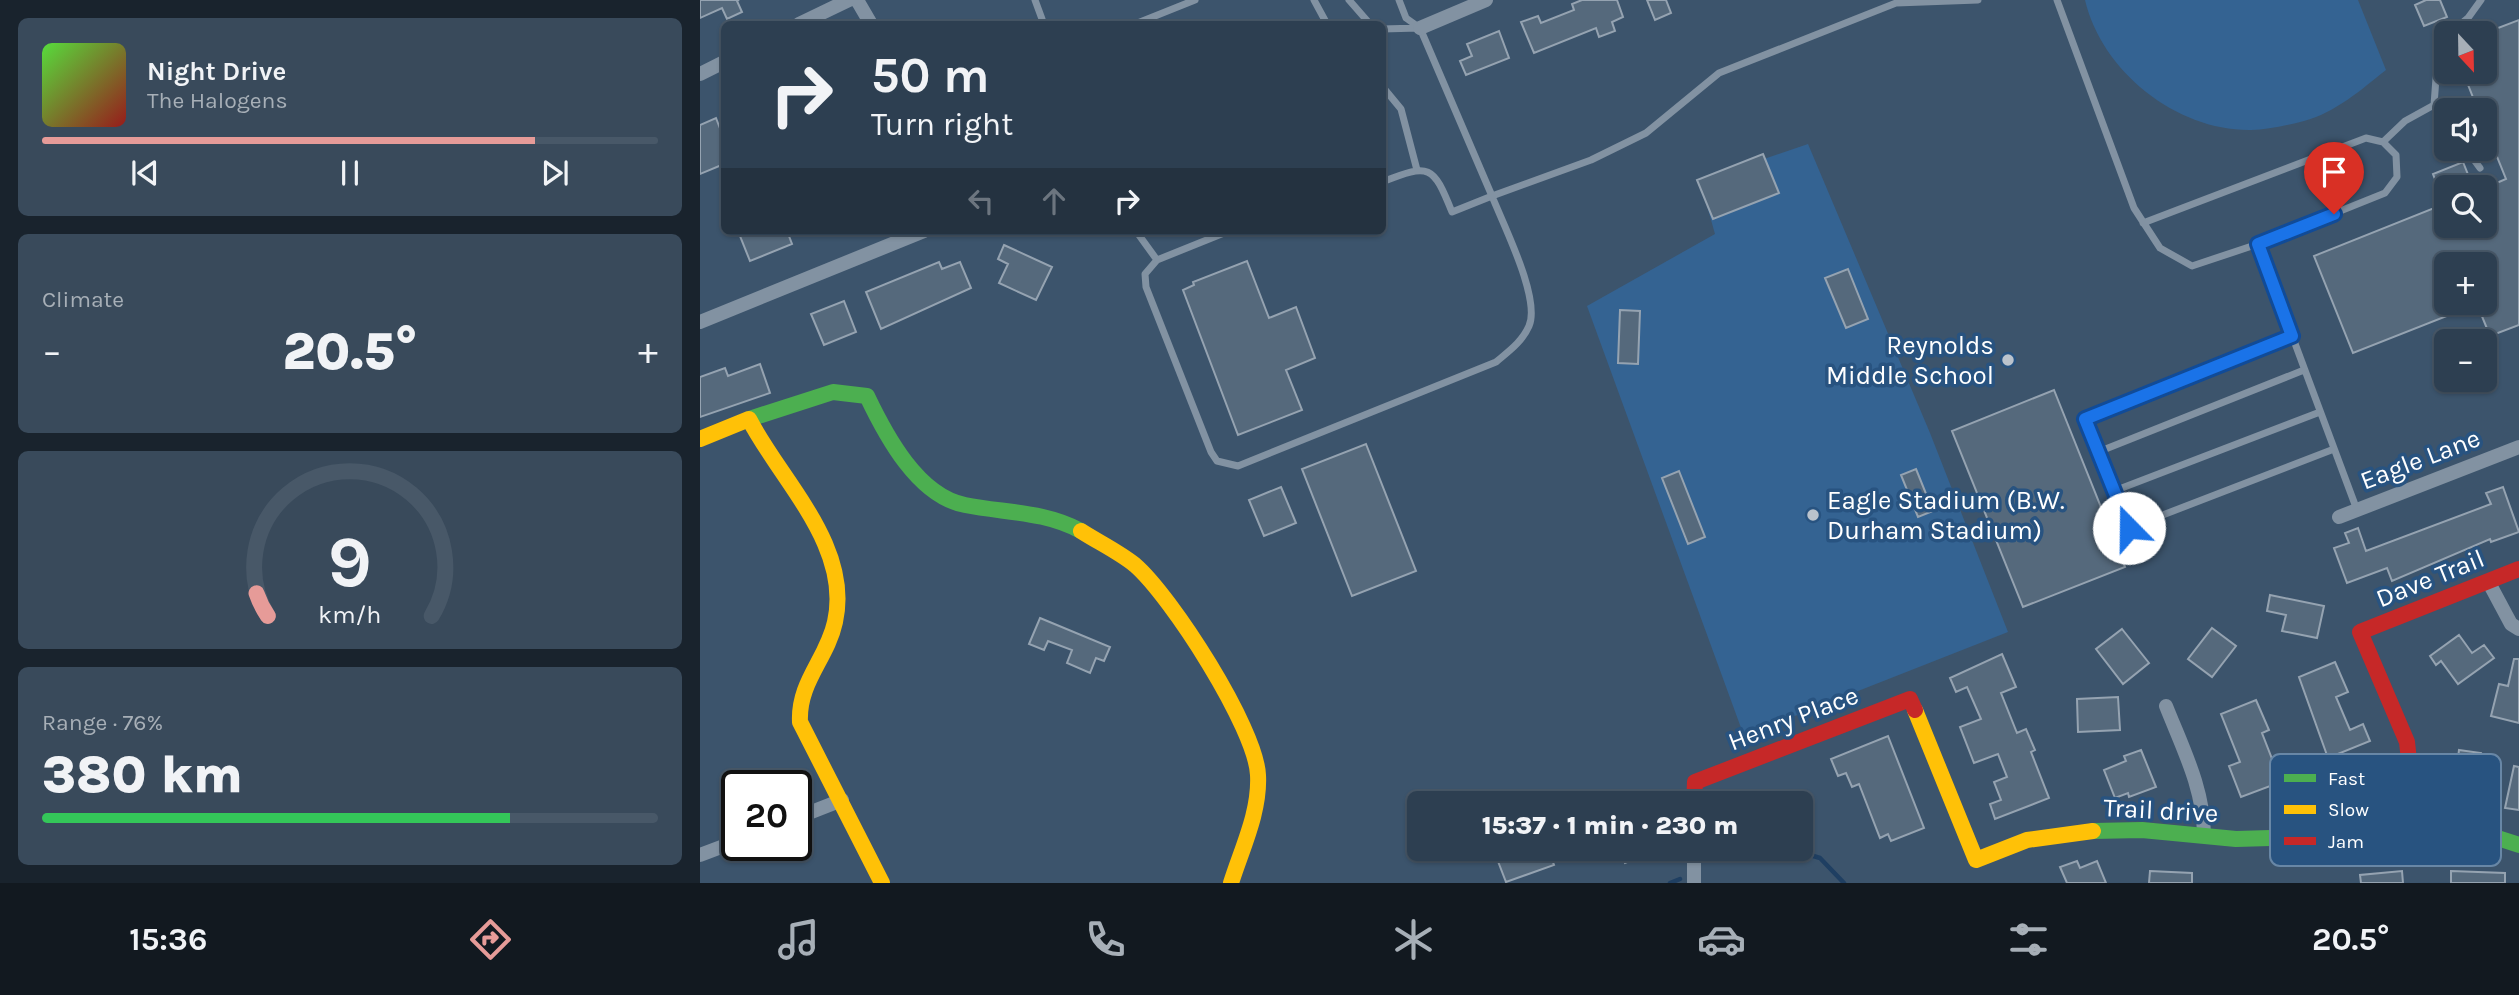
<!DOCTYPE html>
<meta charset="utf-8">
<style>
:root{--surface:#2d3f51;--page:#394a5b;--text:#f1f3f6;--muted:#a7afb7;--line:#485868;--accent:#e69b98}
body{margin:0;font-family:Karla,sans-serif;background:var(--page);color:var(--text);height:100vh;display:flex;flex-direction:column;font-size:26px;white-space:nowrap}
*{box-sizing:border-box;margin:0}
p{font-size:23px;color:var(--muted)}
.icon{flex:none;width:38px;height:38px;fill:none;stroke:currentColor;stroke-width:2;stroke-linecap:round;stroke-linejoin:round}
.map{position:relative;flex:1;overflow:hidden}
.panel{display:flex;flex-direction:column;gap:18px;padding:18px;background:#19232d;width:700px}
.panel>*{flex:none}
.hud{position:absolute;left:21px;top:21px;width:665px;height:214px;border-radius:10px;box-shadow:0 2px 5px #0004,0 0 0 2px var(--line);background:#2d3f51;color:var(--text);overflow:hidden}
.needle{width:46px;rotate:158deg}
.controls{position:absolute;left:1734px;top:21px;display:grid;gap:14px}
.controls a{display:grid;place-items:center;width:63px;height:63px;border-radius:10px;background:var(--surface);box-shadow:0 2px 5px #0004,0 0 0 2px var(--line);font-size:35px}
.speed{position:absolute;left:21px;top:770px;display:flex;gap:14px;font-size:35px;font-weight:700;text-align:center}
.speed>*{display:grid;place-content:center;width:91px;height:91px;border-radius:50%;background:var(--surface);box-shadow:0 2px 5px #0004,0 0 0 2px var(--line);line-height:1}
.speed .limit{border:4px solid #111;border-radius:10px;background:#fff;color:#111}
.pin{position:absolute;display:grid;place-items:center;width:60px;height:60px;color:#fff;margin:-72px -30px;border-radius:50% 50% 50% 0;rotate:-45deg;box-shadow:0 0 7px #0007}
.pin .icon{rotate:45deg}
.me{position:absolute;width:77px;margin:-38px;rotate:338deg;stroke-linejoin:round;filter:drop-shadow(0 0 5px #0008)}
.turn{display:flex;align-items:center;gap:24px;height:147px;padding:0 35px;font-size:32px}
.turn .icon{width:91px;height:91px;stroke-width:2.5}
.turn b{display:block;font-size:49px;line-height:60px}
.lanes{display:flex;align-items:center;height:66px;padding:0 35px;background:#0003;justify-content:center;gap:35px;direction:ltr}
.lanes .off{opacity:.35}
.big{font-size:52px;font-weight:800;line-height:1.1}
.panel .widget{flex:1;display:flex;flex-direction:column;justify-content:center;gap:10px;min-width:0;padding:0 24px;border-radius:10px;background:var(--page)}
.panel .dial{align-items:center;gap:0}
.dial svg{height:182px;overflow:visible;fill:none;stroke:var(--line);stroke-width:7;stroke-linecap:round;text-anchor:middle}
.dial text{fill:var(--text);stroke:none}
.song{display:flex;align-items:center;gap:21px}
.cover{width:84px;height:84px;border-radius:10px;background:linear-gradient(135deg,hsl(110 70% 55%),hsl(0 70% 35%))}
.played{height:7px;border-radius:4px;background:linear-gradient(90deg,var(--accent) 80%,var(--line) 80%)}
.keys{display:flex;justify-content:space-around;direction:ltr}
.heat{display:flex;justify-content:space-between;align-items:center;font-size:38px;direction:ltr}
.charge{height:10px;border-radius:5px;background:linear-gradient(90deg,#34c759 76%,var(--line) 0)}
.trip{position:absolute;left:707px;top:791px;width:406px;height:70px;border-radius:10px;background:var(--surface);box-shadow:0 2px 5px #0004,0 0 0 2px var(--line);font-weight:800;line-height:70px;text-align:center}
.menu{display:flex;height:112px;justify-content:space-around;align-items:center;background:#121920;color:var(--muted)}
.menu .icon{width:49px;height:49px}
.menu .active{color:var(--accent)}
.menu b{font-size:32px;color:var(--text)}
main{display:flex;flex:1;min-height:0}
.map>svg:first-child{display:block}
</style>
<main>
<section class="panel">
<div class="widget">
<div class="song"><i class="cover"></i><div><b>Night Drive</b><p>The Halogens</p></div></div>
<div class="played"></div>
<div class="keys"><svg class="icon" aria-label="previous" viewBox="0 0 24 24"><path d="M18 5L8 12l10 7zM5 5v14"/></svg><svg class="icon" aria-label="pause" viewBox="0 0 24 24"><path d="M8 5v14M16 5v14"/></svg><svg class="icon" aria-label="next" viewBox="0 0 24 24"><path d="M6 5l10 7-10 7zM19 5v14"/></svg></div>
</div>
<div class="widget"><p>Climate</p>
<div class="heat"><a>−</a><b class="big">20.5°</b><a>+</a></div>
</div>
<div class="widget dial"><svg viewBox="0 0 100 80">
<path d="M14 69A42 42 0 1 1 86 69"/>
<path d="M14 69A42 42 0 0 1 9 59" stroke="#e69b98"/>
<text x="50" y="56" font-size="32" font-weight="700">9</text>
<text x="50" y="72" font-size="11">km/h</text>
</svg></div>
<div class="widget"><p>Range · 76%</p><b class="big">380 km</b><div class="charge"></div></div>
</section>
<div class="map">
<svg width="1819" height="883" viewBox="0 0 1819 883">
<rect width="100%" height="100%" fill="#3c546c"/>
<path fill="#346392" d="M1385 0H1658L1686 70C1662 89 1635 113 1604 121 1588 125 1568 130 1551 130 1477 131 1402 72 1385 0Z
M1108 144 1230 433 1308 632 1044 736 887 306 1015 234 1000 181Z"/>
<g fill="none" stroke-linecap="round" stroke-linejoin="round">
<path stroke="#1f3f62" stroke-width="4.5" d="M1090 849 1120 858 1144 883
M1040 852 1051 849
M970 883 980 879"/>
</g>
<path fill="#55697c" stroke="#95a3b1" stroke-width="2" fill-rule="evenodd" d="M0 0H39L37 1 42 12 27 19 22 8 0 18Z
M882 0H917L923 17 912 22 915 31 899 37 896 28 834 53 821 22 838 16 841 23 874 10 872 4Z
M947 0H966L971 13 955 20Z
M1726 0H1740L1747 17 1724 26 1715 5Z
M1819 20V325L1790 336 1777 304 1653 353 1614 256 1737 207 1734 198 1746 193V226H1785V188L1806 179 1785 127V110H1778L1763 72H1785V33ZM1746 264H1785V303H1746Z
M799 31 809 58 766 75 760 61 772 56 767 44Z
M16 118 24 139V164L0 174V125Z
M1063 154 1079 193 1013 219 997 180Z
M1763 162 1773 187H1738L1733 174Z
M38 231H87L92 244 50 261Z
M304 245 352 267 336 300 299 283 308 264 298 259Z
M547 261 569 318 596 307 615 358 586 370 602 410 538 435 483 290 494 285 493 282Z
M239 262 242 269 260 262 271 288 181 329 166 292Z
M1148 269 1168 319 1146 328 1125 278Z
M144 301 156 332 124 345 111 314Z
M920 310 940 311 938 364 918 363Z
M60 364 70 393 0 417V377L25 368 28 376Z
M1354 390 1425 567 1323 607 1252 431Z
M666 444 716 571 652 596 602 469Z
M1216 469 1233 511 1218 517 1201 475Z
M979 471 1005 537 988 544 962 478Z
M581 487 596 523 564 536 549 500Z
M1803 487 1819 532 1791 542 1790 539 1692 581 1687 568 1647 583 1634 548 1649 543 1645 533 1658 528 1666 551 1791 504 1786 493Z
M1570 595 1624 606 1617 638 1582 631 1586 615 1567 611Z
M340 618 410 647 404 661 396 658 390 673 367 663 372 650 348 641 344 650 329 644Z
M1512 628 1536 646 1512 677 1488 659Z
M1422 629 1449 663 1423 684 1396 649Z
M1759 635 1772 653 1784 645 1794 658 1758 684 1741 661 1736 665 1730 656Z
M1302 654 1316 687 1301 693 1317 733 1326 729 1335 750 1331 752 1349 798 1295 819 1290 804 1301 800 1294 782 1307 777 1298 754 1274 763 1260 727 1281 719 1267 687 1256 692 1250 678Z
M1814 659H1819V723L1791 716 1799 684 1808 686Z
M1635 662 1648 692 1636 697 1650 730 1663 724 1670 741 1628 758 1599 677Z
M1418 697 1420 730 1378 732 1377 699Z
M1556 700 1569 730 1562 733 1581 782 1541 797 1529 766 1540 762 1521 714Z
M1188 736 1224 828 1191 841 1188 834 1180 838 1159 784 1152 787 1146 773 1138 776 1131 759Z
M1441 750 1456 787 1429 797 1428 793 1415 798 1404 770 1426 761 1424 756Z
M1759 750 1781 753 1780 761 1792 762 1787 803 1753 799Z
M1814 766 1819 767V810L1805 808Z
M801 849H848L854 865 806 882 794 851Z
M919 849H959L925 863Z
M1377 861 1380 868 1397 861 1406 883H1367L1360 867Z
M1450 871 1492 873V883H1449Z
M1702 871 1703 883H1661L1660 875Z
M1751 871 1805 873V883H1751Z"/>
<g fill="none" stroke-linecap="round" stroke-linejoin="round">
<path stroke="#8292a2" stroke-width="7" d="M335 0 342 19
M614 0 627 24
M649 0 670 24
M699 0 706 18 720 28 792 196 891 160 946 133 1019 73 1196 3 1278 0
M1357 0 1434 208 1460 248 1492 266 1558 244 1657 510
M435 24 495 0
M682 29 719 28
M1750 33 1768 18 1781 0
M682 86 701 109 717 170
M1734 105 1746 122
M1683 142 1705 121 1734 105 1738 51 1746 36
M1766 149 1780 168
M1443 223 1666 138 1683 142 1696 155 1697 177 1685 193 1558 244
M436 231 457 260
M529 231 457 260 445 274 446 287 511 452 517 461 538 466 796 362C809 351 822 342 829 326 841 299 803 224 792 196L752 212C733 165 730 163 682 182
M1592 336 1385 419 1429 528 1634 449
M1398 452 1604 370
M1414 491 1620 412"/>
<path stroke="#8292a2" stroke-width="14" d="M157 0 171 24
M99 24 149 0
M720 28 786 0
M0 74 24 62
M0 322 224 231
M1639 517 1819 447
M1788 581 1811 624 1819 629
M1466 706C1483 749 1504 789 1504 836
M96 818 142 800
M0 855 37 841
M994 883V849"/>
<path stroke="#4caf50" stroke-width="16" d="M49 419 133 392 167 396C186 436 218 496 265 505 305 513 344 511 381 531
M1393 831 1442 830 1536 839 1779 832 1819 845"/>
<path stroke="#ffc107" stroke-width="16" d="M0 439 49 419C81 481 152 546 135 622 127 659 98 682 100 722L182 883
M381 531C398 542 419 552 435 565 471 596 556 728 558 775 560 812 542 848 531 883
M1215 710 1276 860 1327 840 1393 831"/>
<path stroke="#c62828" stroke-width="16" d="M994 803 995 782 1210 699 1215 710
M1717 834 1707 742 1660 632 1819 569"/>
</g>
<g fill="none" stroke-linecap="round" stroke-linejoin="round">
<defs>
<path id="route" d="M1429 528 1385 419 1592 336 1558 244 1634 214"/>
</defs>
<use href="#route" stroke="#114b97" stroke-width="18"/>
<use href="#route" stroke="#1a73e8" stroke-width="12"/>
</g>
<g fill="#bbc3cc" stroke="#285380" stroke-width="2.5">
<circle cx="1308" cy="360" r="7"/>
<circle cx="1113" cy="515" r="7"/>
</g>
<g text-anchor="middle" stroke-width="7" stroke-linejoin="round" paint-order="stroke">
<g font-size="26" fill="#fff" stroke="#285380" text-anchor="end">
<text x="1294" y="354">Reynolds<tspan x="1294" dy="30">Middle School</tspan></text>
<text x="1127" y="509" text-anchor="start">Eagle Stadium (B.W.<tspan x="1127" dy="30">Durham Stadium)</tspan></text>
</g>
<g font-size="26" fill="#fff" stroke="#285380">
<text transform="translate(1720 459) rotate(-21)" y="9">Eagle Lane</text>
<text transform="translate(1730 578) rotate(-22)" y="9">Dave Trail</text>
<text transform="translate(1093 718) rotate(-21)" y="9">Henry Place</text>
<text transform="translate(1461 810) rotate(3)" y="9">Trail drive</text>
</g>
</g>
<rect x="1570" y="754" width="231" height="112" rx="10" fill="#285380" stroke="#6887a6" stroke-width="2"/>
<rect x="1584" y="774" width="32" height="8" fill="#4caf50"/>
<rect x="1584" y="805" width="32" height="9" fill="#ffc107"/>
<rect x="1584" y="837" width="32" height="8" fill="#c62828"/>
<g font-size="19" fill="#fff">
<text x="1628" y="785">Fast</text>
<text x="1628" y="816">Slow</text>
<text x="1628" y="848">Jam</text>
</g>
</svg>
<div class="controls">
<a><svg class="needle" viewBox="-14 -14 28 28"><path d="M0-13l5 13h-10z" fill="#e53935"/><path d="M0 13l5-13h-10z" fill="#a7afb7"/></svg></a>
<a><svg class="icon" aria-label="sound" viewBox="0 0 24 24"><path d="M4 9h4l5-4v14l-5-4H4zM17 9q2 3 0 6"/></svg></a>
<a><svg class="icon" aria-label="search" viewBox="0 0 24 24"><circle cx="10" cy="10" r="6"/><path d="M15 15l6 6"/></svg></a>
<a>+</a>
<a>−</a>
</div>
<div class="speed"><div class="limit">20</div></div>
<div class="pin" style="left:1634px;top:214px;background:#d93025"><svg class="icon" aria-label="arrive" viewBox="0 0 24 24"><path d="M6 21V4h12l-3 4 3 4H6"/></svg></div>
<svg class="me" style="left:1429px;top:528px" viewBox="-20 -20 40 40"><circle r="19" fill="#fff"/><path d="M0-13L10 11 0 6-10 11z" fill="#1a73e8"/></svg>
<div class="trip">15:37 · 1 min · 230 m</div>
<div class="hud">
<div class="turn"><svg class="icon" aria-label="right" viewBox="0 0 24 24"><path d="M7 20v-9h11M14 6l5 5-5 5"/></svg><div><b>50 m</b>Turn right</div></div>
<div class="lanes"><svg class="icon off" aria-label="left" viewBox="0 0 24 24"><path d="M17 20v-9H6M10 6l-5 5 5 5"/></svg><svg class="icon off" aria-label="ahead" viewBox="0 0 24 24"><path d="M12 20V5M6 11l6-6 6 6"/></svg><svg class="icon" aria-label="right" viewBox="0 0 24 24"><path d="M7 20v-9h11M14 6l5 5-5 5"/></svg></div>
</div>
</div>
</main>
<nav class="menu">
<b>15:36</b>
<svg class="icon active" aria-label="directions" viewBox="0 0 24 24"><path d="M12 3l9 9-9 9-9-9zM9 14v-3h6M13 9l2 2-2 2"/></svg>
<svg class="icon" aria-label="music" viewBox="0 0 24 24"><path d="M9 18V5l10-2v13"/><circle cx="6" cy="18" r="3"/><circle cx="16" cy="16" r="3"/></svg>
<svg class="icon" aria-label="phone" viewBox="0 0 24 24"><path d="M5 4h4l2 5-3 2q2 4 5 5l2-3 5 2v4C11 20 4 13 5 4z"/></svg>
<svg class="icon" aria-label="climate" viewBox="0 0 24 24"><path d="M12 3v18M4 7l16 10M4 17L20 7"/></svg>
<svg class="icon" aria-label="car" viewBox="0 0 24 24"><path d="M5 17H2v-5l4-1 3-4h7l3 4 3 1v5h-3M9 17h6M6 11h13"/><circle cx="7" cy="17" r="2"/><circle cx="17" cy="17" r="2"/></svg>
<svg class="icon" aria-label="filters" viewBox="0 0 24 24"><path d="M4 7h16M4 17h16"/><circle cx="9" cy="7" r="2"/><circle cx="15" cy="17" r="2"/></svg>
<b>20.5°</b>
</nav>
